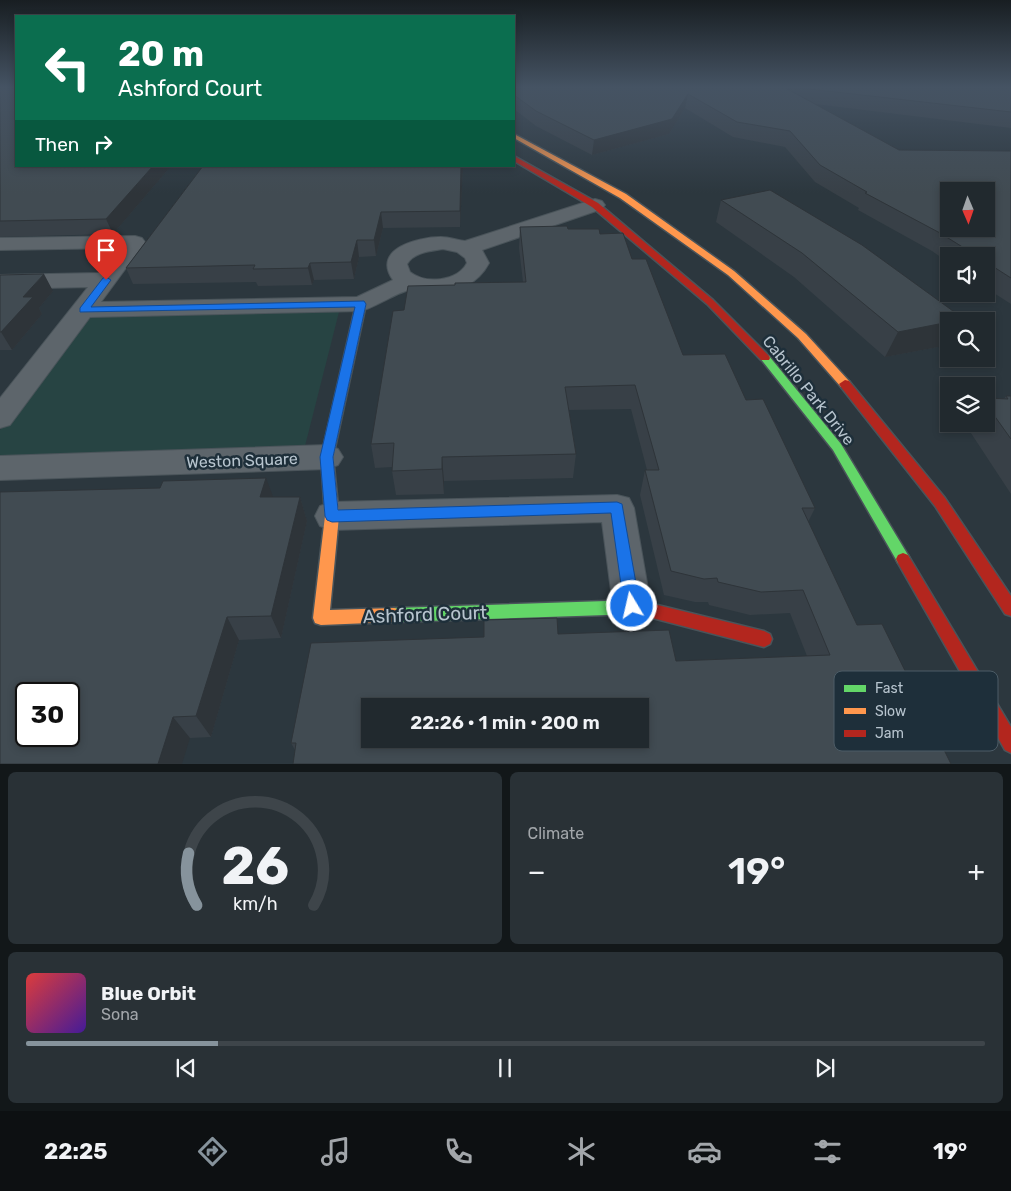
<!DOCTYPE html>
<meta charset="utf-8">
<style>
:root{--surface:#21292e;--page:#293136;--text:#f1f3f6;--muted:#a2a6aa;--line:#3e454a;--accent:#86939c}
body{margin:0;font-family:Rubik,sans-serif;background:var(--page);color:var(--text);height:100vh;display:flex;flex-direction:column;font-size:19px;white-space:nowrap}
*{box-sizing:border-box;margin:0}
p{font-size:16px;color:var(--muted)}
.icon{flex:none;width:28px;height:28px;fill:none;stroke:currentColor;stroke-width:2;stroke-linecap:round;stroke-linejoin:round}
.map{position:relative;height:764px;overflow:hidden}
.side{display:flex;flex-direction:column;gap:8px;padding:8px;background:#121719;flex:1}
.side>*{flex:none}
.banner{position:absolute;left:15px;top:15px;width:500px;height:152px;border-radius:0px;box-shadow:0 2px 8px #0003,0 0 0 1px var(--line);background:#0b6e4f;color:#fff;overflow:hidden}
.needle{width:32px;rotate:178deg}
.fabs{position:absolute;left:940px;top:182px;display:grid;gap:10px}
.fabs a{display:grid;place-items:center;width:55px;height:55px;border-radius:0px;background:var(--surface);box-shadow:0 2px 8px #0003,0 0 0 1px var(--line);font-size:25px}
.speed{position:absolute;left:15px;top:682px;display:flex;gap:10px;font-size:25px;font-weight:700;text-align:center}
.speed>*{display:grid;place-content:center;width:65px;height:65px;border-radius:50%;background:var(--surface);box-shadow:0 2px 8px #0003,0 0 0 1px var(--line);line-height:1}
.speed .limit{border:2px solid #111;border-radius:8px;background:#fff;color:#111}
.pin{position:absolute;display:grid;place-items:center;width:42px;height:42px;color:#fff;margin:-51px -21px;border-radius:50% 50% 50% 0;rotate:-45deg;box-shadow:0 0 5px #0007}
.pin .icon{rotate:45deg}
.me{position:absolute;width:55px;margin:-28px;rotate:351deg;stroke-linejoin:round;filter:drop-shadow(0 0 4px #0008)}
.turn{display:flex;align-items:center;gap:18px;height:105px;padding:0 20px;font-size:22px}
.turn .icon{width:65px;height:65px;stroke-width:2.5}
.turn b{display:block;font-size:35px;line-height:42px}
.then{display:flex;align-items:center;height:48px;padding:0 20px;background:#0003;gap:10px;font-size:19px}
.big{font-size:38px;font-weight:600;line-height:1.1}
.side .card{flex:1;display:flex;flex-direction:column;justify-content:center;gap:8px;min-width:0;padding:0 18px;border-radius:8px;background:var(--page)}
.side .dial{align-items:center;gap:0}
.dial svg{height:130px;overflow:visible;fill:none;stroke:var(--line);stroke-width:7;stroke-linecap:round;text-anchor:middle}
.dial text{fill:var(--text);stroke:none}
.song{display:flex;align-items:center;gap:15px}
.cover{width:60px;height:60px;border-radius:8px;background:linear-gradient(135deg,hsl(0 70% 55%),hsl(260 70% 35%))}
.played{height:5px;border-radius:2px;background:linear-gradient(90deg,var(--accent) 20%,var(--line) 20%)}
.keys{display:flex;justify-content:space-around;direction:ltr}
.heat{display:flex;justify-content:space-between;align-items:center;font-size:28px;direction:ltr}
.side .tiles{flex:1;display:grid;gap:8px;grid-template-columns:1fr 1fr}
.card:last-child{grid-column:span 2}
.trip{position:absolute;left:361px;top:698px;width:288px;height:50px;border-radius:0px;background:var(--surface);box-shadow:0 2px 8px #0003,0 0 0 1px var(--line);font-weight:600;line-height:50px;text-align:center}
.menu{display:flex;height:80px;justify-content:space-around;align-items:center;background:#0d1012;color:var(--muted)}
.menu .icon{width:35px;height:35px}
.menu .selected{color:var(--accent)}
.menu b{font-size:22px;color:var(--text)}
.map>svg:first-child{display:block}
</style>
<div class="map">
<svg width="1011" height="764" viewBox="0 0 1011 764">
<rect width="100%" height="100%" fill="#2c373e"/>
<path fill="#274443" d="M340 308 305 446 0 457V430L88 314Z"/>
<g fill="none" stroke-linecap="round" stroke-linejoin="round">
<defs>
<path id="street" d="M595 199 602 201 605 205 602 209 482 250 489 263C478 284 457 293 434 293 426 293 418 290 411 290 401 290 374 308 361 311L90 317 10 425 0 428V398L88 287 0 289V275L99 273 119 248 0 250V238L135 236 142 238 145 242 101 302 357 297 393 280C371 249 418 237 441 237 449 237 457 240 465 241ZM443 249 457 252 465 258 467 263C457 282 425 284 410 272L407 264C414 252 431 251 443 249Z
M327 445 338 449 343 457 338 465 327 469 0 480V456Z
M617 495 629 498 634 508 651 606 646 618 632 623 618 618 613 606 602 522 332 530 320 526 315 516 320 506 332 502Z"/>
<path id="fast" d="M765 355 769 356 841 444 908 555 910 559 908 563 903 565 898 563 833 450 760 358Z
M637 600 643 602 645 607 643 612 637 614 394 622 388 620 386 615 388 610 394 608Z"/>
<path id="slow" d="M514 134 626 194 734 271 806 334 849 381 851 384 849 387H841L798 338 728 275 620 198 514 138Z
M361 301 366 304 333 457 339 516 330 610 394 608 400 610 402 615 400 620 394 622 321 625 315 623 313 618 325 516 321 457 356 304Z"/>
<path id="jam" d="M514 156 598 203 713 300 769 356 770 358 769 360H761L707 304 592 207 514 161Z
M845 380 849 381 945 498 1011 596V616L1005 614 935 506 841 387 839 384Z
M903 553 908 555 1011 727V753L1005 750 898 563 896 559 898 555Z
M637 600 764 631 770 634 772 639 770 644 764 647 637 614 631 612 629 607 631 602Z"/>
</defs>
<use href="#street" stroke="#4a545a" stroke-width="2"/>
<use href="#fast" stroke="#4a545a" stroke-width="3"/>
<use href="#slow" stroke="#4a545a" stroke-width="3"/>
<use href="#jam" stroke="#4a545a" stroke-width="3"/>
<use href="#street" fill="#5d656b" fill-rule="evenodd"/>
<use href="#fast" fill="#63d668" fill-rule="evenodd"/>
<use href="#slow" fill="#ff974d" fill-rule="evenodd"/>
<use href="#jam" fill="#b3261e" fill-rule="evenodd"/>
</g>
<path fill="#384047" d="M0 86 16 166H171L113 234 0 237Z
M514 86H1011V128L815 104 899 150 1011 151V304L986 288V256H949V263L932 251 858 210 859 208 815 182 785 147 733 137 685 108 669 134 592 155 536 126 514 109Z
M203 166H463L460 227 383 228 376 256 359 257 354 279 314 280 312 285 258 286 256 282 133 284 126 268Z
M721 200 949 321V345L885 357 794 277 716 222Z
M520 227 568 229 600 234 632 259 683 355 746 400 815 508 808 522 857 625 951 764 295 750 291 743 484 637 558 634 676 661 807 656 790 613 750 615 709 605 708 602H695L664 595 640 495 645 470H647L631 409 569 410 576 454 573 478 444 481V494L396 495 392 471V467L375 468 371 444 404 310 455 285 523 282 519 248Z
M0 275 53 291 39 308 42 314 12 350H0Z
M1006 396H1011V494L965 424H986V398L1004 399Z
M273 497H300L307 521 281 638 239 640 211 737 190 738 0 764Z"/>
<path fill="#2e3439" d="M688 94 685 108 669 134 592 155 594 140Z
M153 166H171L113 234 106 219Z
M461 166H463L460 227V211Z
M381 212 383 228 376 256 374 240Z
M357 240 359 257 354 279 351 262Z
M310 263 314 280 312 285 308 268Z
M44 274 53 291 39 308 42 314 12 350 1 332 23 297Z
M949 322V345L885 357 898 332Z
M442 457 444 481V494L442 469Z
M266 478 275 502 260 497Z
M300 497 307 521 281 638 271 616Z
M227 617 239 640 211 737 196 716Z
M173 717 190 738 182 764H158Z"/>
<path fill="#414b52" stroke="#2e3439" fill-rule="evenodd" d="M0 86H16V166H153L106 219 0 221Z
M514 86H782L899 150 1011 151V278L986 262V256H977L940 233 865 193 867 192 820 165 790 131 737 122 688 94 672 119 594 140 536 111 514 95ZM949 191H986V229H949Z
M783 86H1011V112Z
M203 166H461L460 211 381 212 374 240H357L351 262 310 263 308 268 253 269 255 265 126 268Z
M770 190 862 245 964 319 955 321H949V322L898 332 802 253 721 200Z
M567 226 568 229H599L600 234 623 233 632 259H646L683 355 725 354 746 400 763 399 815 508H802L857 625 882 624 951 764H293L296 743H291L311 643 484 637V620L557 618 558 634 669 630 676 661 830 655 803 590 761 592 718 582 717 578 704 579 671 571 645 470H659L635 385 565 387 576 454 442 457V469L392 471 394 443 371 444 393 311 404 310 408 286 455 285V283L526 282 520 227ZM370 706H640V739H370Z
M44 274 23 297H33L1 332H0V275Z
M1006 396H1011V439L986 404V398L1008 399Z
M266 478 260 497H300L271 616 227 617 196 716 173 717 158 764H0V492L160 488 163 481ZM26 694H69V736H26Z"/>
<linearGradient id="sky" x2="0" y2="1"><stop stop-color="#181e22"/><stop offset="0.45" stop-color="#455363"/><stop offset="1" stop-color="#455363" stop-opacity="0"/></linearGradient>
<rect width="1011" height="193" fill="url(#sky)"/>
<path fill="#1a73e8" stroke="#114b97" d="M106 277 111 280 91 307 364 301 366 304 333 457 338 510 617 502 622 504 640 606 638 611 632 613 627 611 624 606 611 513 332 522 327 520 325 516 320 457 355 307 80 312V308L103 278Z"/>
<g text-anchor="middle" stroke-width="5" stroke-linejoin="round" paint-order="stroke">
<g font-size="16" fill="#b7c4ce" stroke="#1e2f3a">
<text transform="translate(809 390) rotate(51)" y="6">Cabrillo Park Drive</text>
<text transform="translate(242 460) rotate(-2)" y="6">Weston Square</text>
</g>
<g font-size="19" fill="#b7c4ce" stroke="#1e2f3a">
<text transform="translate(425 614) rotate(-2)" y="7">Ashford Court</text>
</g>
</g>
<rect x="834" y="671" width="164" height="80" rx="8" fill="#1e2f3a" stroke="#4c5c66" stroke-width="1"/>
<rect x="844" y="685" width="22" height="7" fill="#63d668"/>
<rect x="844" y="708" width="22" height="6" fill="#ff974d"/>
<rect x="844" y="730" width="22" height="7" fill="#b3261e"/>
<g font-size="14" fill="#b7c4ce">
<text x="875" y="693">Fast</text>
<text x="875" y="716">Slow</text>
<text x="875" y="738">Jam</text>
</g>
</svg>
<div class="fabs">
<a><svg class="needle" viewBox="-14 -14 28 28"><path d="M0-13l5 13h-10z" fill="#e53935"/><path d="M0 13l5-13h-10z" fill="#a2a6aa"/></svg></a>
<a><svg class="icon" aria-label="sound" viewBox="0 0 24 24"><path d="M4 9h4l5-4v14l-5-4H4zM17 9q2 3 0 6"/></svg></a>
<a><svg class="icon" aria-label="search" viewBox="0 0 24 24"><circle cx="10" cy="10" r="6"/><path d="M15 15l6 6"/></svg></a>
<a><svg class="icon" aria-label="layers" viewBox="0 0 24 24"><path d="M12 4l9 5-9 5-9-5zM3 14l9 5 9-5"/></svg></a>
</div>
<div class="speed"><div class="limit">30</div></div>
<div class="pin" style="left:106px;top:280px;background:#d93025"><svg class="icon" aria-label="arrive" viewBox="0 0 24 24"><path d="M6 21V4h12l-3 4 3 4H6"/></svg></div>
<svg class="me" style="left:632px;top:606px" viewBox="-20 -20 40 40"><circle r="17" fill="#1a73e8" stroke="#fff" stroke-width="3"/><path d="M0-11L8 9 0 5-8 9z" fill="#fff"/></svg>
<div class="trip">22:26 · 1 min · 200 m</div>
<div class="banner">
<div class="turn"><svg class="icon" aria-label="left" viewBox="0 0 24 24"><path d="M17 20v-9H6M10 6l-5 5 5 5"/></svg><div><b>20 m</b>Ashford Court</div></div>
<div class="then">Then<svg class="icon" aria-label="right" viewBox="0 0 24 24"><path d="M7 20v-9h11M14 6l5 5-5 5"/></svg></div>
</div>
</div>
<section class="side">
<div class="tiles">
<div class="card dial"><svg viewBox="0 0 100 80">
<path d="M14 69A42 42 0 1 1 86 69"/>
<path d="M14 69A42 42 0 0 1 9 37" stroke="#86939c"/>
<text x="50" y="56" font-size="32" font-weight="700">26</text>
<text x="50" y="72" font-size="11">km/h</text>
</svg></div>
<div class="card"><p>Climate</p>
<div class="heat"><a>−</a><b class="big">19°</b><a>+</a></div>
</div>
<div class="card">
<div class="song"><i class="cover"></i><div><b>Blue Orbit</b><p>Sona</p></div></div>
<div class="played"></div>
<div class="keys"><svg class="icon" aria-label="previous" viewBox="0 0 24 24"><path d="M18 5L8 12l10 7zM5 5v14"/></svg><svg class="icon" aria-label="pause" viewBox="0 0 24 24"><path d="M8 5v14M16 5v14"/></svg><svg class="icon" aria-label="next" viewBox="0 0 24 24"><path d="M6 5l10 7-10 7zM19 5v14"/></svg></div>
</div>
</div>
</section>
<nav class="menu">
<b>22:25</b>
<svg class="icon selected" aria-label="directions" viewBox="0 0 24 24"><path d="M12 3l9 9-9 9-9-9zM9 14v-3h6M13 9l2 2-2 2"/></svg>
<svg class="icon" aria-label="music" viewBox="0 0 24 24"><path d="M9 18V5l10-2v13"/><circle cx="6" cy="18" r="3"/><circle cx="16" cy="16" r="3"/></svg>
<svg class="icon" aria-label="phone" viewBox="0 0 24 24"><path d="M5 4h4l2 5-3 2q2 4 5 5l2-3 5 2v4C11 20 4 13 5 4z"/></svg>
<svg class="icon" aria-label="climate" viewBox="0 0 24 24"><path d="M12 3v18M4 7l16 10M4 17L20 7"/></svg>
<svg class="icon" aria-label="car" viewBox="0 0 24 24"><path d="M5 17H2v-5l4-1 3-4h7l3 4 3 1v5h-3M9 17h6M6 11h13"/><circle cx="7" cy="17" r="2"/><circle cx="17" cy="17" r="2"/></svg>
<svg class="icon" aria-label="filters" viewBox="0 0 24 24"><path d="M4 7h16M4 17h16"/><circle cx="9" cy="7" r="2"/><circle cx="15" cy="17" r="2"/></svg>
<b>19°</b>
</nav>
